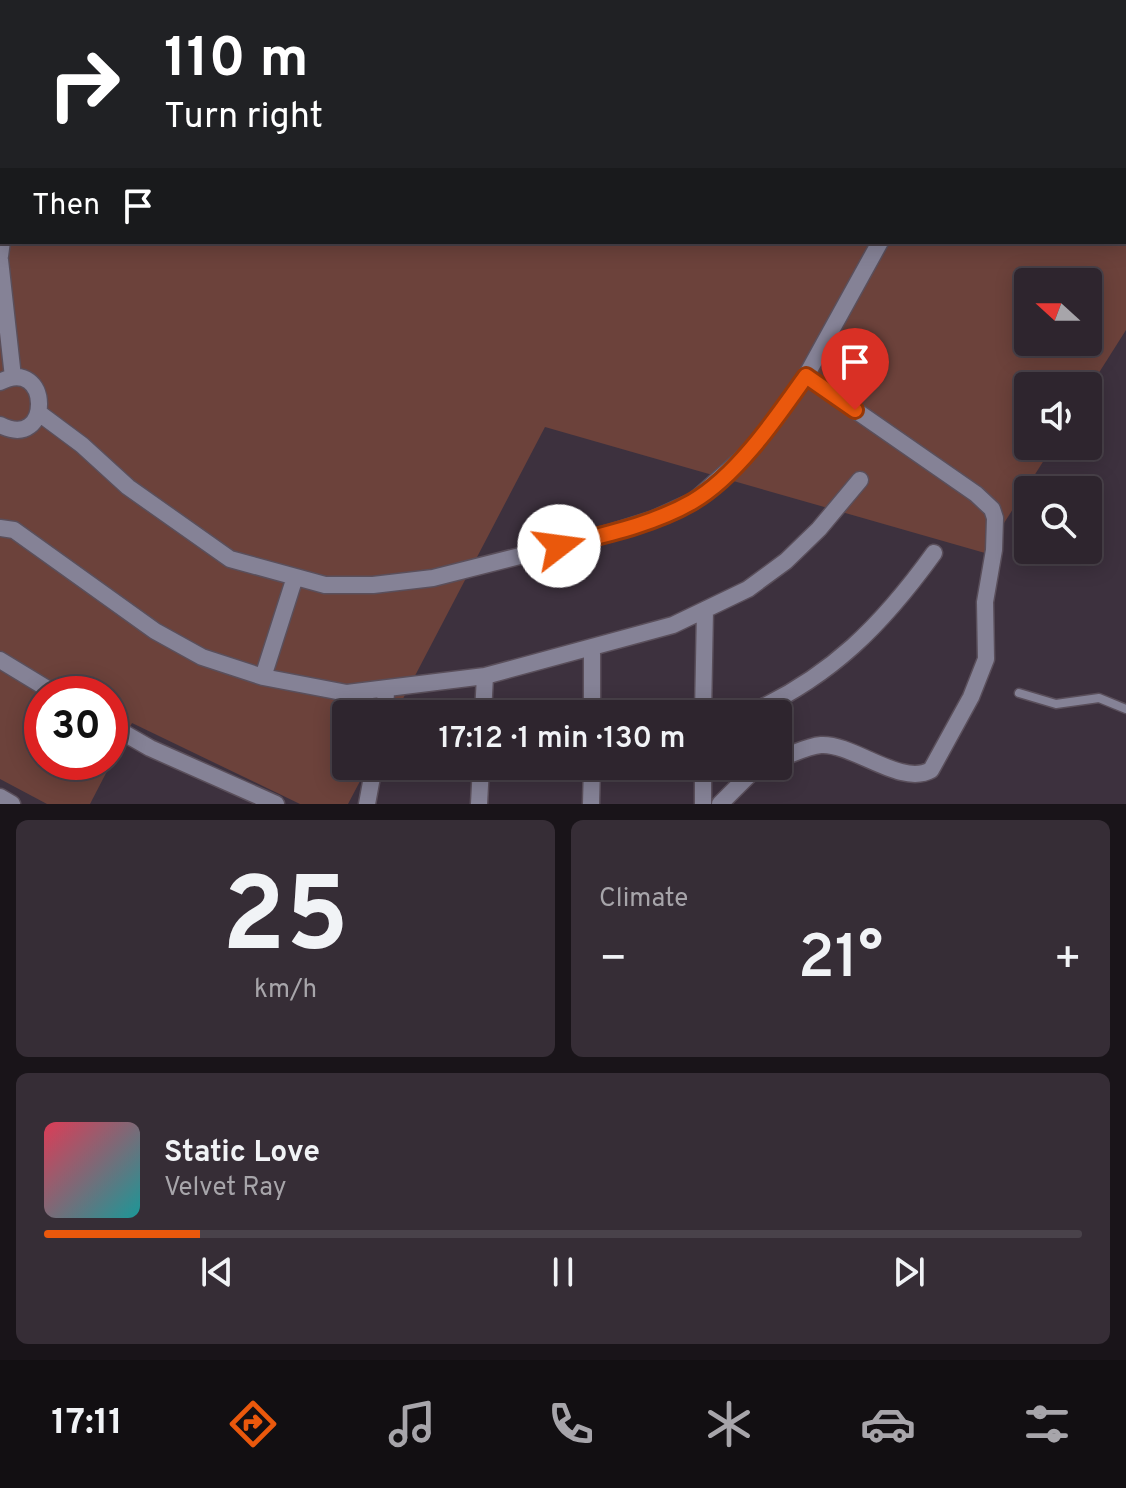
<!DOCTYPE html>
<meta charset="utf-8">
<style>
:root{--surface:#2e252e;--page:#362d36;--text:#f1f3f6;--muted:#a7a5aa;--line:#49424a;--accent:#ea580c}
body{margin:0;font-family:Overpass,sans-serif;background:var(--page);color:var(--text);height:100vh;display:flex;flex-direction:column;font-size:30px;white-space:nowrap}
*{box-sizing:border-box;margin:0}
p{font-size:26px;color:var(--muted)}
.icon{flex:none;width:44px;height:44px;fill:none;stroke:currentColor;stroke-width:2;stroke-linecap:round;stroke-linejoin:round}
.map{position:relative;height:804px;overflow:hidden}
.drawer{display:flex;flex-direction:column;gap:16px;padding:16px;background:#191419;flex:1}
.drawer>*{flex:none}
.banner{position:absolute;left:0px;top:0px;width:1126px;height:244px;box-shadow:0 4px 20px #0003,0 0 0 2px var(--line);background:#202124;color:#fff;overflow:hidden}
.needle{width:52px;rotate:291deg}
.tools{position:absolute;left:1014px;top:268px;display:grid;gap:16px}
.tools a{display:grid;place-items:center;width:88px;height:88px;border-radius:8px;background:var(--surface);box-shadow:0 4px 20px #0003,0 0 0 2px var(--line);font-size:40px}
.speed{position:absolute;left:24px;top:676px;display:flex;gap:16px;font-size:40px;font-weight:700;text-align:center}
.speed>*{display:grid;place-content:center;width:104px;height:104px;border-radius:50%;background:var(--surface);box-shadow:0 4px 20px #0003,0 0 0 2px var(--line);line-height:1}
.speed .limit{border:12px solid #d22;background:#fff;color:#111}
.pin{position:absolute;display:grid;place-items:center;width:68px;height:68px;color:#fff;margin:-82px -34px;border-radius:50% 50% 50% 0;rotate:-45deg;box-shadow:0 0 8px #0007}
.pin .icon{rotate:45deg}
.me{position:absolute;width:88px;margin:-44px;rotate:75deg;stroke-linejoin:round;filter:drop-shadow(0 0 6px #0008)}
.turn{display:flex;align-items:center;gap:28px;height:168px;padding:0 32px;font-size:36px}
.turn .icon{width:104px;height:104px;stroke-width:2.5}
.turn b{display:block;font-size:56px;line-height:68px}
.then{display:flex;align-items:center;height:76px;padding:0 32px;background:#0003;gap:16px;font-size:30px}
.big{font-size:60px;font-weight:600;line-height:1.1}
.drawer .card{flex:1;display:flex;flex-direction:column;justify-content:center;gap:12px;min-width:0;padding:0 28px;border-radius:12px;background:var(--page)}
.drawer .dial{align-items:center;gap:0}
.dial b{font-size:104px;line-height:1}
.song{display:flex;align-items:center;gap:24px}
.cover{width:96px;height:96px;border-radius:12px;background:linear-gradient(135deg,hsl(350 70% 55%),hsl(180 70% 35%))}
.played{height:8px;border-radius:4px;background:linear-gradient(90deg,var(--accent) 15%,var(--line) 15%)}
.keys{display:flex;justify-content:space-around;direction:ltr}
.heat{display:flex;justify-content:space-between;align-items:center;font-size:44px;direction:ltr}
.drawer .tiles{flex:1;display:grid;gap:16px;grid-template-columns:1fr 1fr}
.card:last-child{grid-column:span 2}
.trip{position:absolute;left:332px;top:700px;width:460px;height:80px;border-radius:8px;background:var(--surface);box-shadow:0 4px 20px #0003,0 0 0 2px var(--line);font-weight:600;line-height:80px;text-align:center}
.tab-bar{display:flex;height:128px;justify-content:space-around;align-items:center;background:#120f12;color:var(--muted)}
.tab-bar .icon{width:56px;height:56px}
.tab-bar .on{color:var(--accent)}
.tab-bar b{font-size:36px;color:var(--text)}
.map>svg:first-child{display:block}
</style>
<div class="map">
<svg width="1126" height="804" viewBox="0 0 1126 804">
<rect width="100%" height="100%" fill="#3d313e"/>
<path fill="#6c423b" fill-rule="evenodd" d="M0 0H1126V330L1088 390V386H1028V446H1053L985 553 545 427 395 714H346V766H368L348 804H300L132 723 90 804H47L0 779ZM2 2H1124V242H2ZM1028 282H1088V342H1028ZM42 694H110V762H42Z"/>
<g fill="none" stroke-linecap="round" stroke-linejoin="round">
<defs>
<path id="lane" d="M0 75 2 71
M1019 693 1056 704 1099 698 1126 709"/>
<path id="street" d="M107 2 108 0
M1124 18H1126
M0 256 2 241
M0 260 13 377
M0 382C51 355 53 452 0 425
M39 413 82 445 128 487 230 559 325 585H373L433 578 610 533 654 519 694 501 749 452 779 414 806 376 880 242
M0 528 14 530 155 631 202 657 263 677 347 693 485 676 673 625 748 589 786 561 819 529 860 480
M0 660 56 694
M263 677 295 577
M383 714 387 688
M483 714 485 676
M592 714V648
M703 714 705 610
M748 714C831 677 882 625 934 553
M110 725 150 748 276 804
M778 759C791 755 807 746 821 745 853 743 901 787 931 770L971 697 986 659 985 602 994 550 995 518 992 509 976 494 806 376
M703 766V804
M0 797 12 804
M367 804 374 766
M479 804 481 766
M591 804 592 766
M720 804 756 768 761 766"/>
</defs>
<use href="#lane" stroke="#5a4f5b" stroke-width="11"/>
<use href="#street" stroke="#5a4f5b" stroke-width="19"/>
<use href="#lane" stroke="#858296" stroke-width="8"/>
<use href="#street" stroke="#858296" stroke-width="16"/>
</g>
<g fill="none" stroke-linecap="round" stroke-linejoin="round">
<defs>
<path id="route" d="M559 546C603 535 652 525 692 502 737 476 777 417 806 376L855 410"/>
</defs>
<use href="#route" stroke="#983908" stroke-width="20"/>
<use href="#route" stroke="#ea580c" stroke-width="14"/>
</g>
</svg>
<div class="tools">
<a><svg class="needle" viewBox="-14 -14 28 28"><path d="M0-13l5 13h-10z" fill="#e53935"/><path d="M0 13l5-13h-10z" fill="#a7a5aa"/></svg></a>
<a><svg class="icon" aria-label="sound" viewBox="0 0 24 24"><path d="M4 9h4l5-4v14l-5-4H4zM17 9q2 3 0 6"/></svg></a>
<a><svg class="icon" aria-label="search" viewBox="0 0 24 24"><circle cx="10" cy="10" r="6"/><path d="M15 15l6 6"/></svg></a>
</div>
<div class="speed"><div class="limit">30</div></div>
<div class="pin" style="left:855px;top:410px;background:#d93025"><svg class="icon" aria-label="arrive" viewBox="0 0 24 24"><path d="M6 21V4h12l-3 4 3 4H6"/></svg></div>
<svg class="me" style="left:559px;top:546px" viewBox="-20 -20 40 40"><circle r="19" fill="#fff"/><path d="M0-13L10 11 0 6-10 11z" fill="#ea580c"/></svg>
<div class="trip">17:12 · 1 min · 130 m</div>
<div class="banner">
<div class="turn"><svg class="icon" aria-label="right" viewBox="0 0 24 24"><path d="M7 20v-9h11M14 6l5 5-5 5"/></svg><div><b>110 m</b>Turn right</div></div>
<div class="then">Then<svg class="icon" aria-label="arrive" viewBox="0 0 24 24"><path d="M6 21V4h12l-3 4 3 4H6"/></svg></div>
</div>
</div>
<section class="drawer">
<div class="tiles">
<div class="card dial"><b>25</b><p>km/h</p></div>
<div class="card"><p>Climate</p>
<div class="heat"><a>−</a><b class="big">21°</b><a>+</a></div>
</div>
<div class="card">
<div class="song"><i class="cover"></i><div><b>Static Love</b><p>Velvet Ray</p></div></div>
<div class="played"></div>
<div class="keys"><svg class="icon" aria-label="previous" viewBox="0 0 24 24"><path d="M18 5L8 12l10 7zM5 5v14"/></svg><svg class="icon" aria-label="pause" viewBox="0 0 24 24"><path d="M8 5v14M16 5v14"/></svg><svg class="icon" aria-label="next" viewBox="0 0 24 24"><path d="M6 5l10 7-10 7zM19 5v14"/></svg></div>
</div>
</div>
</section>
<nav class="tab-bar">
<b>17:11</b>
<svg class="icon on" aria-label="directions" viewBox="0 0 24 24"><path d="M12 3l9 9-9 9-9-9zM9 14v-3h6M13 9l2 2-2 2"/></svg>
<svg class="icon" aria-label="music" viewBox="0 0 24 24"><path d="M9 18V5l10-2v13"/><circle cx="6" cy="18" r="3"/><circle cx="16" cy="16" r="3"/></svg>
<svg class="icon" aria-label="phone" viewBox="0 0 24 24"><path d="M5 4h4l2 5-3 2q2 4 5 5l2-3 5 2v4C11 20 4 13 5 4z"/></svg>
<svg class="icon" aria-label="climate" viewBox="0 0 24 24"><path d="M12 3v18M4 7l16 10M4 17L20 7"/></svg>
<svg class="icon" aria-label="car" viewBox="0 0 24 24"><path d="M5 17H2v-5l4-1 3-4h7l3 4 3 1v5h-3M9 17h6M6 11h13"/><circle cx="7" cy="17" r="2"/><circle cx="17" cy="17" r="2"/></svg>
<svg class="icon" aria-label="filters" viewBox="0 0 24 24"><path d="M4 7h16M4 17h16"/><circle cx="9" cy="7" r="2"/><circle cx="15" cy="17" r="2"/></svg>
</nav>
